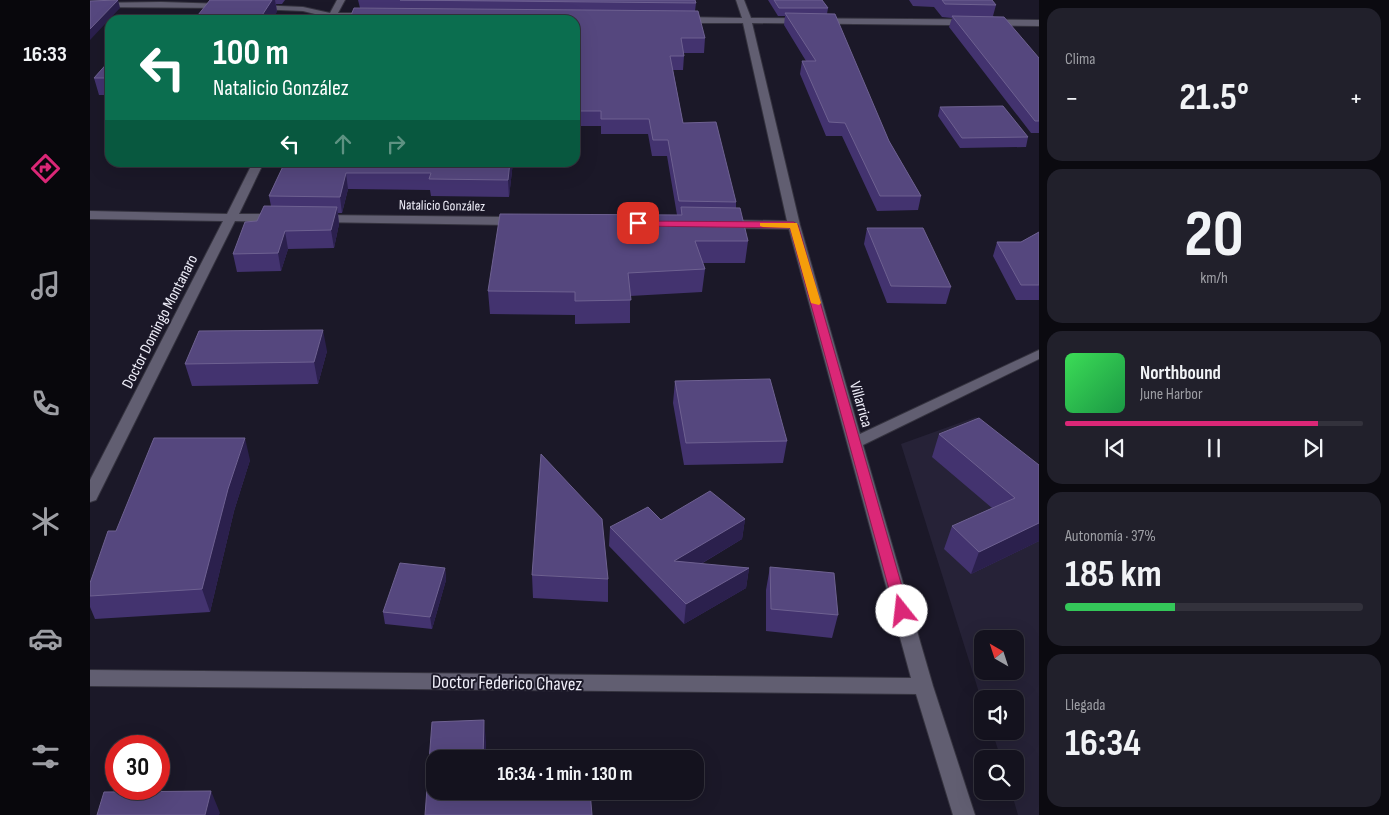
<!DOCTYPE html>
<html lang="es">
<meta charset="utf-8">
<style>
:root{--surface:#14121e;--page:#21202b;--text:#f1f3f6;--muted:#9d9ea4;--line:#33323c;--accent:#db2777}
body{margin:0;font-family:"Sofia Sans Condensed",sans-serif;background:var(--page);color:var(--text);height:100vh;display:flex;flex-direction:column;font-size:19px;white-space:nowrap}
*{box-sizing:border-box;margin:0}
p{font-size:16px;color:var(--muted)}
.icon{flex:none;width:28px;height:28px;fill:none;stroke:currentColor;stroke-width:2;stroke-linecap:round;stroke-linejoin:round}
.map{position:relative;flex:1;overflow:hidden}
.panel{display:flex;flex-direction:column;gap:8px;padding:8px;background:#0b0a10;width:350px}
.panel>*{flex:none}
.guide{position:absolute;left:15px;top:15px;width:475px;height:152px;border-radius:15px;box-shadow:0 5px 20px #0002,0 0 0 1px var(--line);background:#0b6e4f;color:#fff;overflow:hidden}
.needle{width:32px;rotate:321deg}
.controls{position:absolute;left:884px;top:630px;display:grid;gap:10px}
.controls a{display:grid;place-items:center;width:50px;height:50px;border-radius:10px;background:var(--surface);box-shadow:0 5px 20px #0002,0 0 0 1px var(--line);font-size:25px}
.speed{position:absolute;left:15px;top:735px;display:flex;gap:10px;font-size:25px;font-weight:700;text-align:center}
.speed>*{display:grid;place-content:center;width:65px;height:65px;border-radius:50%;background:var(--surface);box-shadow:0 5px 20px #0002,0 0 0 1px var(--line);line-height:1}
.speed .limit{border:8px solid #d22;background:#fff;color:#111}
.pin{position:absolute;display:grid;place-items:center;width:42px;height:42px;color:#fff;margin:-21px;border-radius:10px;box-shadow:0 2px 8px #0006}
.me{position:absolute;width:55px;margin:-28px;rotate:344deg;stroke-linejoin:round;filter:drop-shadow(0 0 4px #0008)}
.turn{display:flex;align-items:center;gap:18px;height:105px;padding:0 25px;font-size:22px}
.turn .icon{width:65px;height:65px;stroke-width:2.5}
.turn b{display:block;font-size:35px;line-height:42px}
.lanes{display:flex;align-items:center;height:48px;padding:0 25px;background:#0003;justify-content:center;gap:25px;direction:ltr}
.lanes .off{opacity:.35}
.big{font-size:38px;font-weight:700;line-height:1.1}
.panel .tile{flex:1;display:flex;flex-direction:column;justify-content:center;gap:8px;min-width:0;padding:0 18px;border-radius:15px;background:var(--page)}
.panel .dial{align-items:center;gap:0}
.dial b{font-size:65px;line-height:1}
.song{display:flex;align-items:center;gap:15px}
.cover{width:60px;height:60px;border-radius:8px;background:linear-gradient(135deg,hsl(130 70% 55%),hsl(140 70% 35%))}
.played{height:5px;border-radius:2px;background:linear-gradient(90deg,var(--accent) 85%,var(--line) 85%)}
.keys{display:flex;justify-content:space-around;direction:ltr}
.heat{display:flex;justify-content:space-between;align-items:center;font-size:28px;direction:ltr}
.charge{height:8px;border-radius:4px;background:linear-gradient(90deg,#34c759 37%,var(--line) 0)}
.trip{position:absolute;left:336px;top:750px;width:278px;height:50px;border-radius:15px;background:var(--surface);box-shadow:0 5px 20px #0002,0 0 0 1px var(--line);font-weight:700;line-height:50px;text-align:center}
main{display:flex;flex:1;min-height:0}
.tabs{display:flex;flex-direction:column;width:90px;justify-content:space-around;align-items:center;background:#08070c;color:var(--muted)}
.tabs .icon{width:35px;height:35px}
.tabs .current{color:var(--accent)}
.tabs b{font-size:22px;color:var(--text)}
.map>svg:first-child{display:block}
</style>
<main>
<nav class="tabs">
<b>16:33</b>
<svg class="icon current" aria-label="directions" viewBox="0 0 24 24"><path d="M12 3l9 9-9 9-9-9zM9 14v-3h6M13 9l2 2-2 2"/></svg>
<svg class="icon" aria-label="music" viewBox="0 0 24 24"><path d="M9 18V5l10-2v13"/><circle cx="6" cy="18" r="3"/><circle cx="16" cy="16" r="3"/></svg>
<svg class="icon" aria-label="phone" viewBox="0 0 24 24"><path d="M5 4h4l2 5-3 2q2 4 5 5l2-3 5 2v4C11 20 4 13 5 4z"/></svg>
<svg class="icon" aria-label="climate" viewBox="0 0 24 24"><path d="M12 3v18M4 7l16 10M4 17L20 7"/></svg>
<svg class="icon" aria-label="car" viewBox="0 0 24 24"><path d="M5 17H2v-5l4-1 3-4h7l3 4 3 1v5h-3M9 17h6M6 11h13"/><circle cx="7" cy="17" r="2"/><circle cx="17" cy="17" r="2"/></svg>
<svg class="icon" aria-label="filters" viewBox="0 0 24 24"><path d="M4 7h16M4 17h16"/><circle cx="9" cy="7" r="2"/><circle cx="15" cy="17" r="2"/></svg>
</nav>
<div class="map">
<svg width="949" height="815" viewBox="0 0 949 815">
<rect width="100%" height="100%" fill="#1b1828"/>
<path fill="#262237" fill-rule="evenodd" d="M886 417 949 472V815H928L921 791H925V759H911L902 731H925V699H892V702L811 444ZM892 639H925V671H892Z"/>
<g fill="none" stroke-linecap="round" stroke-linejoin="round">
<defs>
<path id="street" d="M247 0H255L248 13H280L284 16 280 19 236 20 237 17 213 11 166 9 162 7 166 5 213 7 240 13Z
M646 0H654L661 18 949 20V26L662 23 710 225 770 434 949 350V359L773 445 843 686 885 815H863L826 694 0 686V670L821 678 699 229 634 228 628 224 634 220 697 221 653 23H591L587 20 591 17 652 18Z
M71 2 136 4 140 6 136 8 0 7V3Z
M163 162H174L149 214H188L194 218 188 222 145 221 8 496 6 500 0 502V480L133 221 0 219V211L137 214Z
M229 215 428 217 434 221 428 225 225 222V216Z"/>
</defs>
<use href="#street" stroke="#35333f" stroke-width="2"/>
<use href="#street" fill="#615e71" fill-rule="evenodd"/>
</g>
<path fill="#43336f" d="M120 0H195L192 4H186L187 12Z
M268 0H605L606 3 605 11 615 38 614 53H594V56L593 70H583L593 123 646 202V208L658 241 655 263H613L615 269 612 292 540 296V323L485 324V315L400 314 398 291 587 215 577 156H562L558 134H511V126H485V20L270 8Z
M678 0H732L738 8 737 14 799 141 831 196 828 210 787 211 752 136H736L710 74 712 61H716L694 25 695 16H688Z
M819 0H902L906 5 903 16 949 58V133H941L859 27 862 18 852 17 844 7 823 6Z
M20 60V95H9L4 78Z
M850 107 938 137 936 147 870 148 848 116Z
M195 162H423L419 197 341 196 340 190 258 189 252 213H248L249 224 244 248 198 249 191 271 147 272 143 254 167 221 181 206 179 196Z
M777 228 861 287 856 304 797 303 774 244Z
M949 232V300H926L903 256 907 242H931Z
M237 351 228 384 102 386 95 364Z
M585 381 697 441 693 463 594 465 583 403Z
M849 434 949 465V541L881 574 854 549 862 526 902 508 842 457Z
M160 460 144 511 120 612 5 619 0 607V583L26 531Z
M655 519 652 539 611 564 659 568 656 588 594 624 519 546 520 527 571 520Z
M680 567 748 615 742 638 676 631V590Z
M355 568 356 580 342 629 295 624 293 612Z
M442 575 518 579V602L443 598Z"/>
<path fill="#2b204d" d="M28 0 30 8 0 40V29Z
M182 0H185L187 12 182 20H169Z
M420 162H423L419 197 418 180Z
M256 173 258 189 252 213 250 197Z
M247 207 249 224 244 248 241 230Z
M195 231 198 249 191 271 188 253Z
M233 330 237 351 228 384 224 362Z
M155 438 160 460 144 511 120 612 112 589 138 489Z
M655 519 652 539 582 581 584 561Z
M949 523V541L881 574 889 552Z
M355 568 356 580 342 629 340 617Z
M659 568 656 588 594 624 596 604Z
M394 720 396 742V759H393Z
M121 791 130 813 129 815H115Z"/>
<path fill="#55477e" stroke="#6e6191" d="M28 0 0 29V1Z
M120 0H182L169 20H104Z
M310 0H605L606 3Z
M684 0H732L738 8H689Z
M852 0H902L906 5 855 4Z
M264 8 608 11 615 38H591L594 56H580L593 123 626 122 646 202 589 201 578 140H563L559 119H511V111H485V20H259Z
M695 13 745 14 799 141 831 196H790L755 123 739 122 712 61H726Z
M862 16 914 17 949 58V121H945Z
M20 60V78H4Z
M913 106 938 137 872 138 850 107Z
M195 162H420L418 180 339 179 341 173H256L250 197 179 196Z
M174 206 247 207 241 230 195 231 188 253 143 254 155 222 167 221Z
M591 207 650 208 658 241H605L615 269 538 273 541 300 485 301V292L398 291 410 214 592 215Z
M777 228H833L861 287 801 286Z
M949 232V285H931L907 242H931Z
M233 330 224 362 95 364 109 331Z
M680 379 697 441 596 443 585 381Z
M889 418 949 465V523L889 552 862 526 925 498 849 434Z
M64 438H155L138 489 112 589 0 596V583L18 531H26Z
M451 454 512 519 518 579 442 575Z
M620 491 655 519 584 561 659 568 596 604 520 527 558 507 571 520Z
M310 563 355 568 340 617 293 612Z
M680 567 744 573 748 615 681 609Z
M394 720 393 759H345V791H500L502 815H335L342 722Z
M121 791 115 815H7L14 792Z"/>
<path fill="#db2777" stroke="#8e194d" d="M545 221 704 222 708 225 819 611 817 615H807L805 611 700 228 548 226 544 223Z"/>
<path fill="#f59e0b" d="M670 223H707L731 303 729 305 721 303 700 228 673 227 670 226Z"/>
<g text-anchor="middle" stroke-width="4" stroke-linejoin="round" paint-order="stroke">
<g font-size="14" fill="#efeef9" stroke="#1b1828">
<text transform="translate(352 205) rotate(1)" y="5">Natalicio González</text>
</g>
<g font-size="16" fill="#efeef9" stroke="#1b1828">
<text transform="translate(69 321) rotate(-63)" y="6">Doctor Domingo Montanaro</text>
<text transform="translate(772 404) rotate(74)" y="6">Villarrica</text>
</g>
<g font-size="19" fill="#efeef9" stroke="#1b1828">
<text transform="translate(417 682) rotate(1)" y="7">Doctor Federico Chavez</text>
</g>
</g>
</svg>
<div class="controls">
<a><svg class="needle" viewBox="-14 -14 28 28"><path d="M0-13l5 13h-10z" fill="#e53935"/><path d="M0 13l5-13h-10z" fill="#9d9ea4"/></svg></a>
<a><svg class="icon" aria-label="sound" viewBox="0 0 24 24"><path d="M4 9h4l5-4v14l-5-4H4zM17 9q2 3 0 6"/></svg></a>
<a><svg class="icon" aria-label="search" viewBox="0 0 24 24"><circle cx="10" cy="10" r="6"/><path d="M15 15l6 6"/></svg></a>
</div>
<div class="speed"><div class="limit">30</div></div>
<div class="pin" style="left:548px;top:223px;background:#d93025"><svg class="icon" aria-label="arrive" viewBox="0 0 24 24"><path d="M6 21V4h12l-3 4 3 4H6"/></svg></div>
<svg class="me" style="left:812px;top:611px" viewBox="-20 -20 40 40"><circle r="19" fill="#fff"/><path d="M0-13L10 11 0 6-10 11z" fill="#db2777"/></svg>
<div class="trip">16:34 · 1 min · 130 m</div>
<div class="guide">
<div class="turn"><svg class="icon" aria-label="left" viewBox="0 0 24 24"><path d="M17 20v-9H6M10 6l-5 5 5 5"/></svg><div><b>100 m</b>Natalicio González</div></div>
<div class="lanes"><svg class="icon" aria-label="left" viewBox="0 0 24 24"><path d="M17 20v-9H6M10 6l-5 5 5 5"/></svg><svg class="icon off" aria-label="ahead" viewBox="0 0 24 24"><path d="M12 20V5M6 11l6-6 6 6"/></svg><svg class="icon off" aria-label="right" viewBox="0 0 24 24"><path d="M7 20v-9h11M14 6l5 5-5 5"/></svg></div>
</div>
</div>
<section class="panel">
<div class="tile"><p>Clima</p>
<div class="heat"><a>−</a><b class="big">21.5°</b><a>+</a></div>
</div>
<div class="tile dial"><b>20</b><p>km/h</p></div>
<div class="tile">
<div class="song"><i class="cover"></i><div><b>Northbound</b><p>June Harbor</p></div></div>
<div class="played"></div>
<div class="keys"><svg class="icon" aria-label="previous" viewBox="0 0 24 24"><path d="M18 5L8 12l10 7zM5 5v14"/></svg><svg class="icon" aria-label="pause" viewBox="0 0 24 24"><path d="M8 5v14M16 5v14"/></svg><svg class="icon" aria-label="next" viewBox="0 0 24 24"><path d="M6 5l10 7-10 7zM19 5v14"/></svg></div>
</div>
<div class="tile"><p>Autonomía · 37%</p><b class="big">185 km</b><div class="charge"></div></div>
<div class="tile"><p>Llegada</p><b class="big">16:34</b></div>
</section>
</main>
